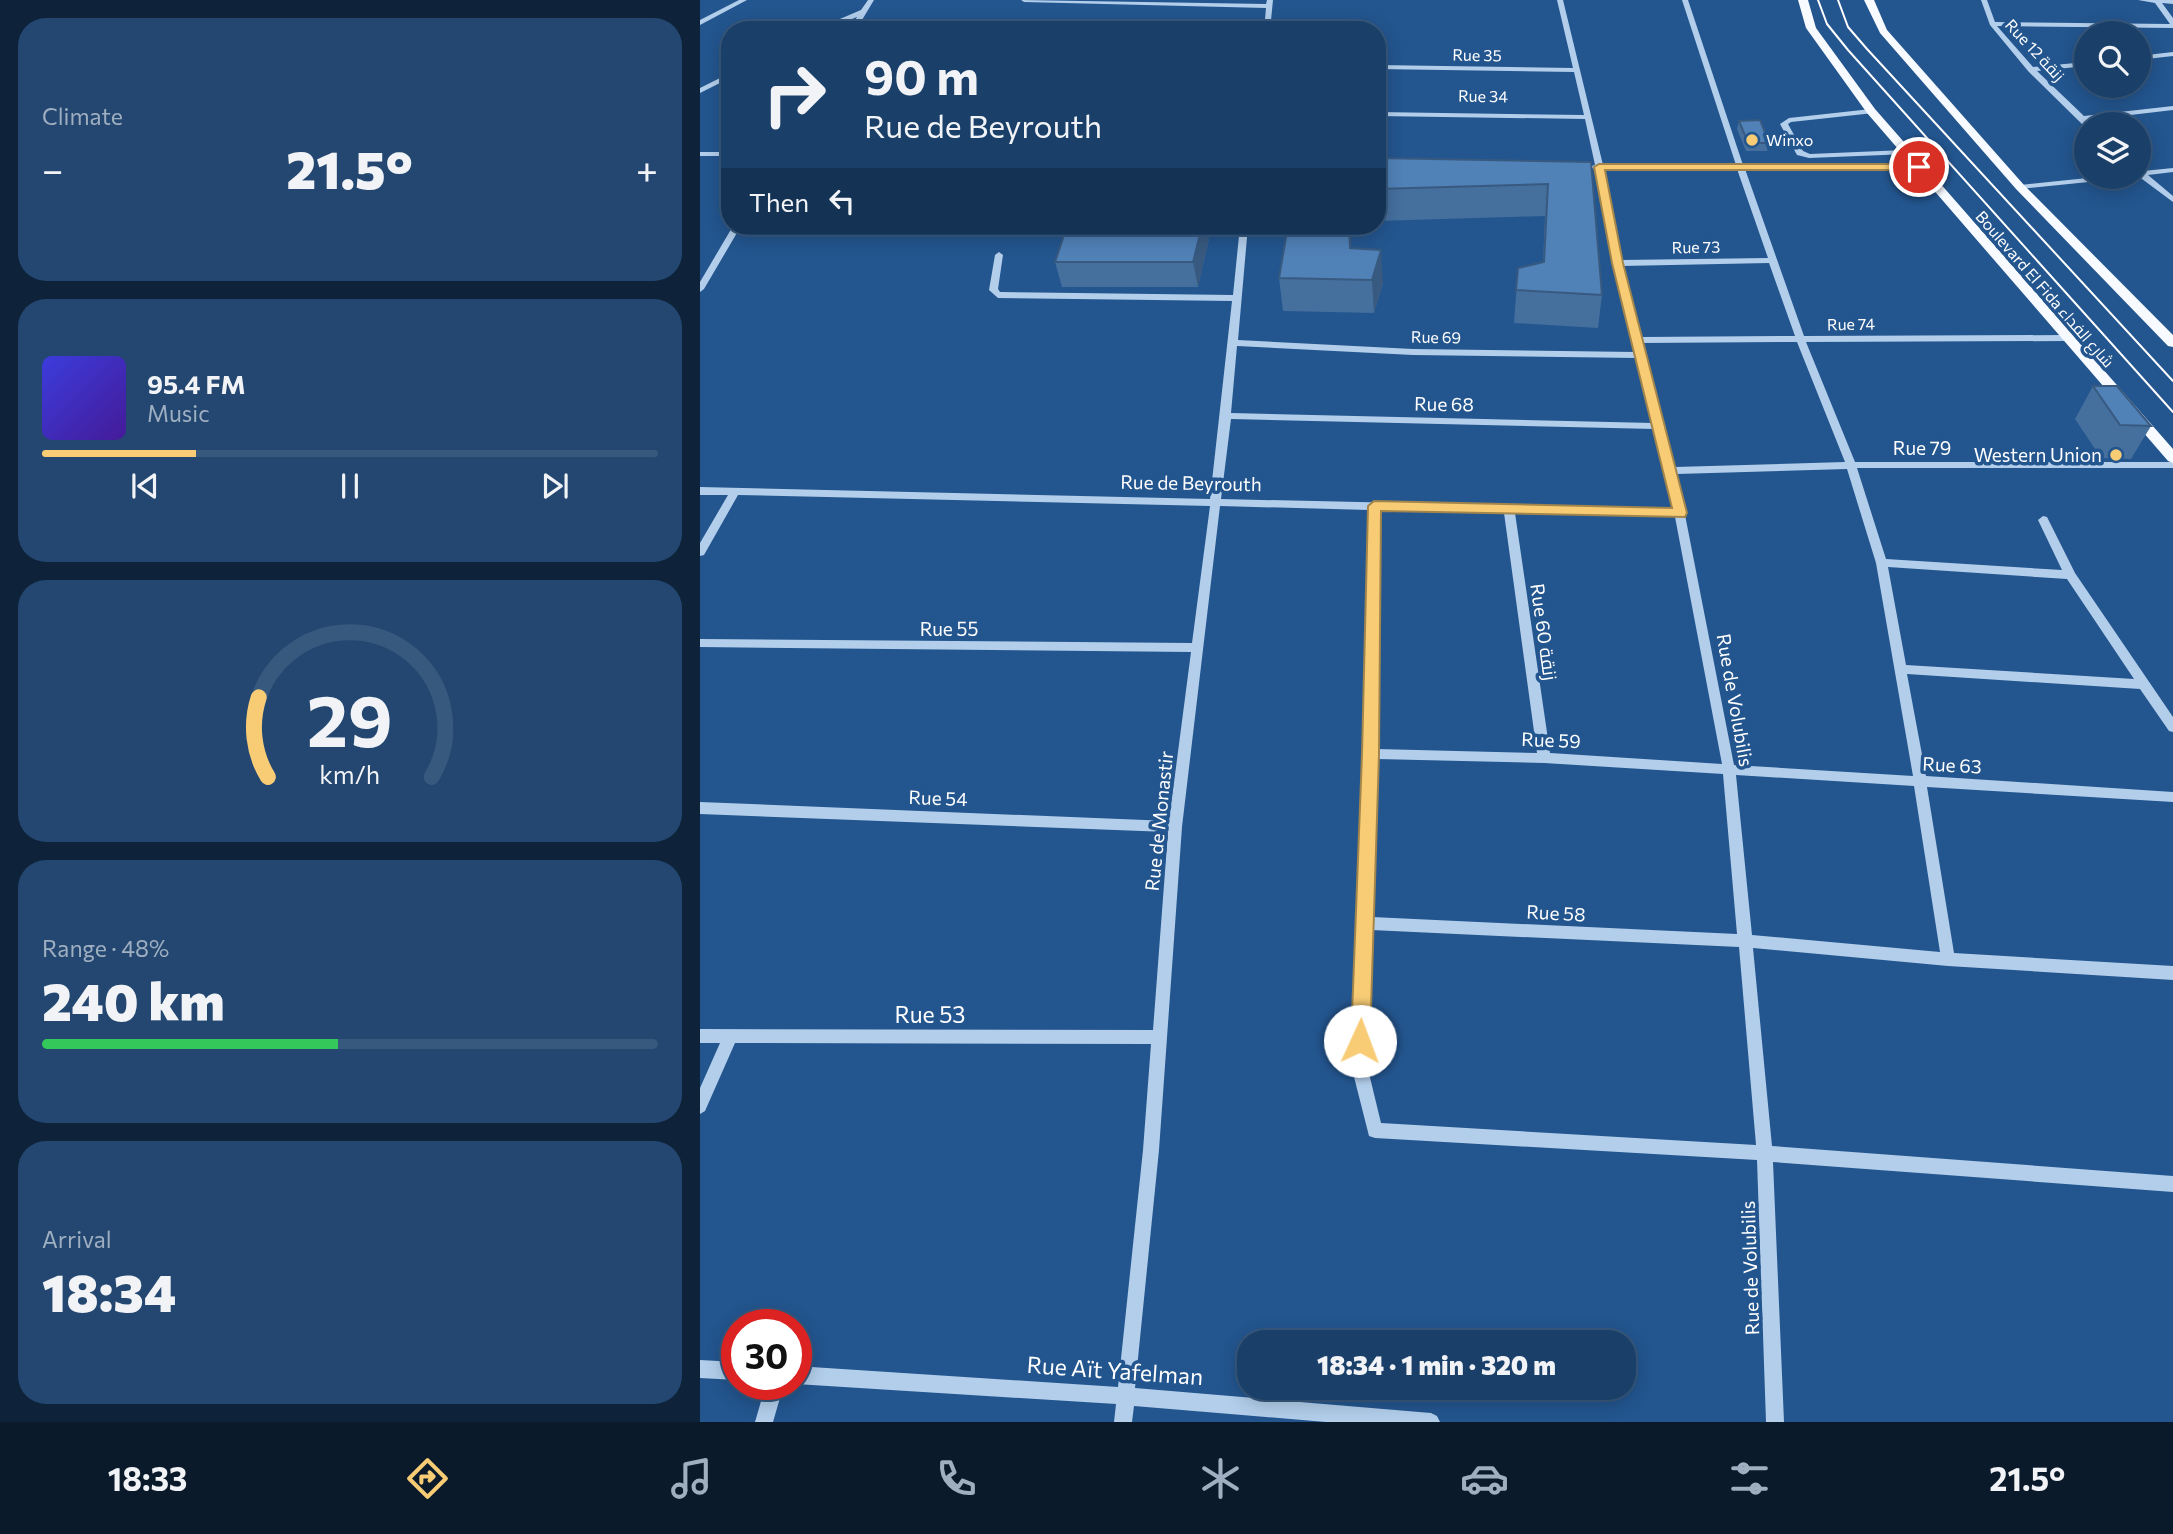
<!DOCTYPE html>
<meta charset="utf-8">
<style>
:root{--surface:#1a406a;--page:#234770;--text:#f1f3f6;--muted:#9fafc1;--line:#38597e;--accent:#f7cc75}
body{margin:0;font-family:Commissioner,Cairo,sans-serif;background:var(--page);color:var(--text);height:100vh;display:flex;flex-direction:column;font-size:26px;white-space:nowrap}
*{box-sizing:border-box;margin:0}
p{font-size:23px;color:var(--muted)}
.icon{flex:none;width:38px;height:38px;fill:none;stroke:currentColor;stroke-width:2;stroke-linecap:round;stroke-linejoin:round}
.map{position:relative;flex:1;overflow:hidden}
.panel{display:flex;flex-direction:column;gap:18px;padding:18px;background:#0e233a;width:700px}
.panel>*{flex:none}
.guide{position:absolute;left:21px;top:21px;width:665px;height:214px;border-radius:28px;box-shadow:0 4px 18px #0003,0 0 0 2px var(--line);background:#1a406a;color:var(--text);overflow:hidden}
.controls{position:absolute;left:1374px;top:21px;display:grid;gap:14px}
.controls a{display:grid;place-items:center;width:77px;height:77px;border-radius:50%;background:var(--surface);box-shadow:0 4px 18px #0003,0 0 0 2px var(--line);font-size:35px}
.speed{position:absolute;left:21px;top:1309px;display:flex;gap:14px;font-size:35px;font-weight:700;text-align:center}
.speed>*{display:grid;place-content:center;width:91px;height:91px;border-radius:50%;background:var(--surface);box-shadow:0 4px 18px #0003,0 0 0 2px var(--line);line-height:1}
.speed .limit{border:10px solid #d22;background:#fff;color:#111}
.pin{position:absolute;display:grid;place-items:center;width:60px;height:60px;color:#fff;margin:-30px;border:4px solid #fff;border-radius:50%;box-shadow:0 2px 7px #0007}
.me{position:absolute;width:77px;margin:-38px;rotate:2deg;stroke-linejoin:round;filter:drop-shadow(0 0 5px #0008)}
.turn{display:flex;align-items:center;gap:24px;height:147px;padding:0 28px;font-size:32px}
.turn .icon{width:91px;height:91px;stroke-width:2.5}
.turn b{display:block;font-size:49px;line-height:60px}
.then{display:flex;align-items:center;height:66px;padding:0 28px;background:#0003;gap:14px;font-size:26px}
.big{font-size:52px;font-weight:800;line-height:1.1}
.panel .card{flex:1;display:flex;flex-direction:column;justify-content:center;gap:10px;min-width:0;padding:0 24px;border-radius:28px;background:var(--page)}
.panel .dial{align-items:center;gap:0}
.dial svg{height:182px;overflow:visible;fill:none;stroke:var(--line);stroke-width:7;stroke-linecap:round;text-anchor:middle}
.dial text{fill:var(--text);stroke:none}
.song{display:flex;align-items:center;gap:21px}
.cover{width:84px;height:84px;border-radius:10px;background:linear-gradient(135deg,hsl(240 70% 55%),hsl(260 70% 35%))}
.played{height:7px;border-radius:4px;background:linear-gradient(90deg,var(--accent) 25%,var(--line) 25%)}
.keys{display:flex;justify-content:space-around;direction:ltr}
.heat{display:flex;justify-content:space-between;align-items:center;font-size:38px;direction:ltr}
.charge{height:10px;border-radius:5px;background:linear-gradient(90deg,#34c759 48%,var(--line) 0)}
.trip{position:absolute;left:537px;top:1330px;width:399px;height:70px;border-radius:28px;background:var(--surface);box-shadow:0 4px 18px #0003,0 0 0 2px var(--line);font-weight:800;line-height:70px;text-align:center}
.menu{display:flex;height:112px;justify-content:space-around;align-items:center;background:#0a1a2a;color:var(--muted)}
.menu .icon{width:49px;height:49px}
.menu .current{color:var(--accent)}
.menu b{font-size:32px;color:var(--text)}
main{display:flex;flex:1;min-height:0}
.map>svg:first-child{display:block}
</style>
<main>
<section class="panel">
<div class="card"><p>Climate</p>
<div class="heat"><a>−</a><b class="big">21.5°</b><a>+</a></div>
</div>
<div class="card">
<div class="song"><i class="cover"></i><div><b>95.4 FM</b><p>Music</p></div></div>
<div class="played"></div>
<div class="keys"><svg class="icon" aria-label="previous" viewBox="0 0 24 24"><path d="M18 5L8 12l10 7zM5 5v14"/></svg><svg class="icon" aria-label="pause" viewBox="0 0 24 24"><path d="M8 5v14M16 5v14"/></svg><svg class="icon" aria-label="next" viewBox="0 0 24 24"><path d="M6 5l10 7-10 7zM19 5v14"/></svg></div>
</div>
<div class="card dial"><svg viewBox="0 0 100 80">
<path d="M14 69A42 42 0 1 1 86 69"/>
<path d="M14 69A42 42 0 0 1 10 34" stroke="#f7cc75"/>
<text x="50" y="56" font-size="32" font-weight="700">29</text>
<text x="50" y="72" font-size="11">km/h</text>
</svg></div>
<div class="card"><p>Range · 48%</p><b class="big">240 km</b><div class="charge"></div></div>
<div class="card"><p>Arrival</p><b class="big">18:34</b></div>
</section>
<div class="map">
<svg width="1473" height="1422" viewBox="0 0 1473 1422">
<rect width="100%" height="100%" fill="#23558e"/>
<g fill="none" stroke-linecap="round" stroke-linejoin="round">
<path fill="#b2ceeb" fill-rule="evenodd" d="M39 0H47L0 25V20Z
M168 0H174L156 30H149L157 17 124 30H114L161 10Z
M321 0 566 4 567 0H573L570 30H564L566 8 324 2Z
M857 0H863L903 165H1036L982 0H988L1043 165H1222V169H1045L1104 336 1365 335 1370 338 1365 341 1106 342 1155 462H1473V468H1157L1186 559 1362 570 1338 520 1343 516 1347 517 1375 573 1473 717V732L1469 731 1440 689 1207 674 1226 776 1473 792V802L1227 787 1254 953 1473 966V980L1248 966 1053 948 1072 1146 1473 1176V1192L1073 1162 1084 1422H1066L1057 1160 675 1138 669 1136 651 1065 665 754 669 510 520 506 482 827 459 1150 435 1388 731 1413 737 1416 740 1422H626L434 1406 432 1422H414L416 1404 96 1384V1366L418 1387 443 1150 451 1044 35 1043 5 1111 0 1114V1088L20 1043H0V1029L453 1030 468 832 0 814V802L469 821 491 652 0 647V639L492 643 510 506 38 495 4 555 0 556V543L28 495H0V487L510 499 532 301 298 298 289 290 295 255 299 252 303 255 298 289 300 292 533 295 540 226H548L538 340 713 349 935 352 913 263 896 169 887 167 895 165 885 119 677 116V112L884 115 874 72 677 69V65L873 68ZM904 169H1037L1068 258 921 260ZM1069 263 1095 336 941 337 922 266ZM1097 342 1145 462 975 467 942 343ZM537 346 713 355 937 358 953 423 531 413ZM531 419 955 429 973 509 521 499ZM1147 469 1176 563 1213 776 1034 765 977 474ZM679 510 804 513 837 753 677 749ZM815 513 975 517 1022 764 850 753ZM1188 567 1367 579 1434 679 1206 665ZM677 759 844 763 1023 774 1037 934 672 917ZM1036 775 1214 786 1240 952 1052 935ZM671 930 1039 947 1056 1145 681 1123 667 1065Z
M1281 0H1287L1295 22 1470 24 1455 3 1438 0H1473V4L1462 3 1473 18V28L1297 26 1333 67 1386 62V66L1337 71 1384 116 1473 106V110L1388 120 1391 124 1384 126 1328 71 1290 25Z
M1473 52V56L1438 60V56Z
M30 73V78L0 93V88Z
M1171 109H1174V113L1091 122 1088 124 1103 151 1110 154 1205 150H1208V154L1109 158 1097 155 1080 124 1089 118Z
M0 152H30V156H0Z
M1473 168V172L1448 175 1473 196V202L1438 176V169L1443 171Z
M1397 177H1422L1418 179 1320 189 1316 187 1320 185Z
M33 226H41L4 289 0 292V282Z
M0 1360 37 1362V1380L0 1378Z
M66 1384H84L73 1422H55Z"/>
<path fill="#f7faff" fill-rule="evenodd" d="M1098 0H1108L1116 28 1175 109 1473 449V463L1468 461 1167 113 1106 28Z
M1164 0H1174L1187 30 1324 185 1473 335V347L1468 346 1316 189 1180 33Z"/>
<path stroke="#fff" stroke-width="2" d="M1118 0 1127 24 1148 50 1473 412
M1138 0 1148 27 1167 49 1473 381"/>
</g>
<path fill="#456f9d" d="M1039 121 1069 143 1067 151H1046L1037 129Z
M677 158 891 162 902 295 898 328 814 323 818 268 843 262 845 216 677 221Z
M588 226H651V248L683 283 674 313 583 311 579 278Z
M509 239 498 287H362L355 262Z
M1393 386 1451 426 1431 459 1401 458 1375 419Z"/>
<path fill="#385a80" d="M502 226H507L509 239 498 287 493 262Z
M649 226H651L652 281 650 248Z
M681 250 683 283 674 313 672 280Z"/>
<path fill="#5081b7" stroke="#385a80" stroke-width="2" d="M1060 120 1069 143H1048L1039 121Z
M677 158 891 162 902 295 816 290 818 268 844 262 848 184 677 189Z
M367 226H502L493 262H355Z
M588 226H649L650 248 681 250 672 280 579 278Z
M1393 386H1417L1451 426 1420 425Z"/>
<path fill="#f7cc75" stroke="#a1854c" stroke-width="2" d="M899 164H1219L1224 167 1219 170H905L923 263 987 513 985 517 681 511 679 754 670 1041 667 1048 660 1051 653 1048 651 1041 662 754 668 506 674 501 972 508 912 263 894 167Z"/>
<g fill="#f7cc75" stroke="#23558e" stroke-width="2.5">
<circle cx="1052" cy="140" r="7"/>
<circle cx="1416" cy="455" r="7"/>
</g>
<g text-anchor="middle" stroke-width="7" stroke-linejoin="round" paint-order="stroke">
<g font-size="16" fill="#fff" stroke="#23558e">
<text transform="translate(1335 50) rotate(47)" y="6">Rue 12 زنقة</text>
<text transform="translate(777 55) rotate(1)" y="6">Rue 35</text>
<text transform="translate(783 96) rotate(1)" y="6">Rue 34</text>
<text transform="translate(996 247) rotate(-1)" y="6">Rue 73</text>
<text transform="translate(1345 289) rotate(49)" y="6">Boulevard El Fida شارع الفداء</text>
<text transform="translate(1151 324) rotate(-1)" y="6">Rue 74</text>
<text transform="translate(736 337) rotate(1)" y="6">Rue 69</text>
</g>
<g font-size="16" fill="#fff" stroke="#23558e" text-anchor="start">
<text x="1066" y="146">Winxo</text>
</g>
<g font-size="19" fill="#fff" stroke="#23558e">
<text transform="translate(744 404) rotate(1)" y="7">Rue 68</text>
<text x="1222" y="455">Rue 79</text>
<text transform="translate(491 483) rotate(1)" y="7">Rue de Beyrouth</text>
<text x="249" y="636">Rue 55</text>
<text transform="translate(844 632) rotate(82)" y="7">Rue 60 زنقة</text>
<text transform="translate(1035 700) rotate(80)" y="7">Rue de Volubilis</text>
<text transform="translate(851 740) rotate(2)" y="7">Rue 59</text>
<text transform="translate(1252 765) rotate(3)" y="7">Rue 63</text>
<text transform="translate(238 798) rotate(2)" y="7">Rue 54</text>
<text transform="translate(459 821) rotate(-84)" y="7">Rue de Monastir</text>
<text transform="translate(856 913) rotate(3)" y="7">Rue 58</text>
<text transform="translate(1050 1268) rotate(-92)" y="7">Rue de Volubilis</text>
</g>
<g font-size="19" fill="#fff" stroke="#23558e" text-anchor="end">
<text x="1402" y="462">Western Union</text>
</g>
<g font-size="23" fill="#fff" stroke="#23558e">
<text x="230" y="1023">Rue 53</text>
<text transform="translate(415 1371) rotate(4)" y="8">Rue Aït Yafelman</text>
</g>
</g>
</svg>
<div class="controls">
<a><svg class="icon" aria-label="search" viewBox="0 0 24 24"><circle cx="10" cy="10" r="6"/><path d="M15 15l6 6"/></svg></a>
<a><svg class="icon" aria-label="layers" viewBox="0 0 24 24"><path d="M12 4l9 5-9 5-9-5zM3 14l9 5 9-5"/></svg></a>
</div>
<div class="speed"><div class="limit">30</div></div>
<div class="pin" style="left:1219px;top:167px;background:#d93025"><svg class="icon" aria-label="arrive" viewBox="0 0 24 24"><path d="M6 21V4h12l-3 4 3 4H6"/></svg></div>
<svg class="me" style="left:660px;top:1041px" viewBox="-20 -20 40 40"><circle r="19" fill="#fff"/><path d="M0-13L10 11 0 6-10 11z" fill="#f7cc75"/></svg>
<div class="trip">18:34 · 1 min · 320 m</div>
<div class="guide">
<div class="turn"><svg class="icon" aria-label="right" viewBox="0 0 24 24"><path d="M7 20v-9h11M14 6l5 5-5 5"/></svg><div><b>90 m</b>Rue de Beyrouth</div></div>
<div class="then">Then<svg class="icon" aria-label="left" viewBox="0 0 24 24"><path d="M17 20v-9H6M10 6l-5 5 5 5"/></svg></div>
</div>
</div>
</main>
<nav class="menu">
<b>18:33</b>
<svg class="icon current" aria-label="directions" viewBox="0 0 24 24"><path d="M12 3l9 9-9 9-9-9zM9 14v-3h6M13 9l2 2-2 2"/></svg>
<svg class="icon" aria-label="music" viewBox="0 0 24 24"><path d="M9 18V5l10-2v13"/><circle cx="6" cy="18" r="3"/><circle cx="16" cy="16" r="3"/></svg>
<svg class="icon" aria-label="phone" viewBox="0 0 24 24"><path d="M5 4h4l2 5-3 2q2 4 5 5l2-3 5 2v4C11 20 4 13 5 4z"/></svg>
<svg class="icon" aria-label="climate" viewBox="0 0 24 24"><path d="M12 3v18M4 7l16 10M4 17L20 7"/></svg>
<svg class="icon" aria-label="car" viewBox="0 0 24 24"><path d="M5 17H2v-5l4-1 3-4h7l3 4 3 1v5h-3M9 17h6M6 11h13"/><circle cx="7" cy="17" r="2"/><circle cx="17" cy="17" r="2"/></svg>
<svg class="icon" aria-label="filters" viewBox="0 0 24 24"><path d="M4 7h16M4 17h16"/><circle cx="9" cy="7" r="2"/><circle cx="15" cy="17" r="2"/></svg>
<b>21.5°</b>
</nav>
